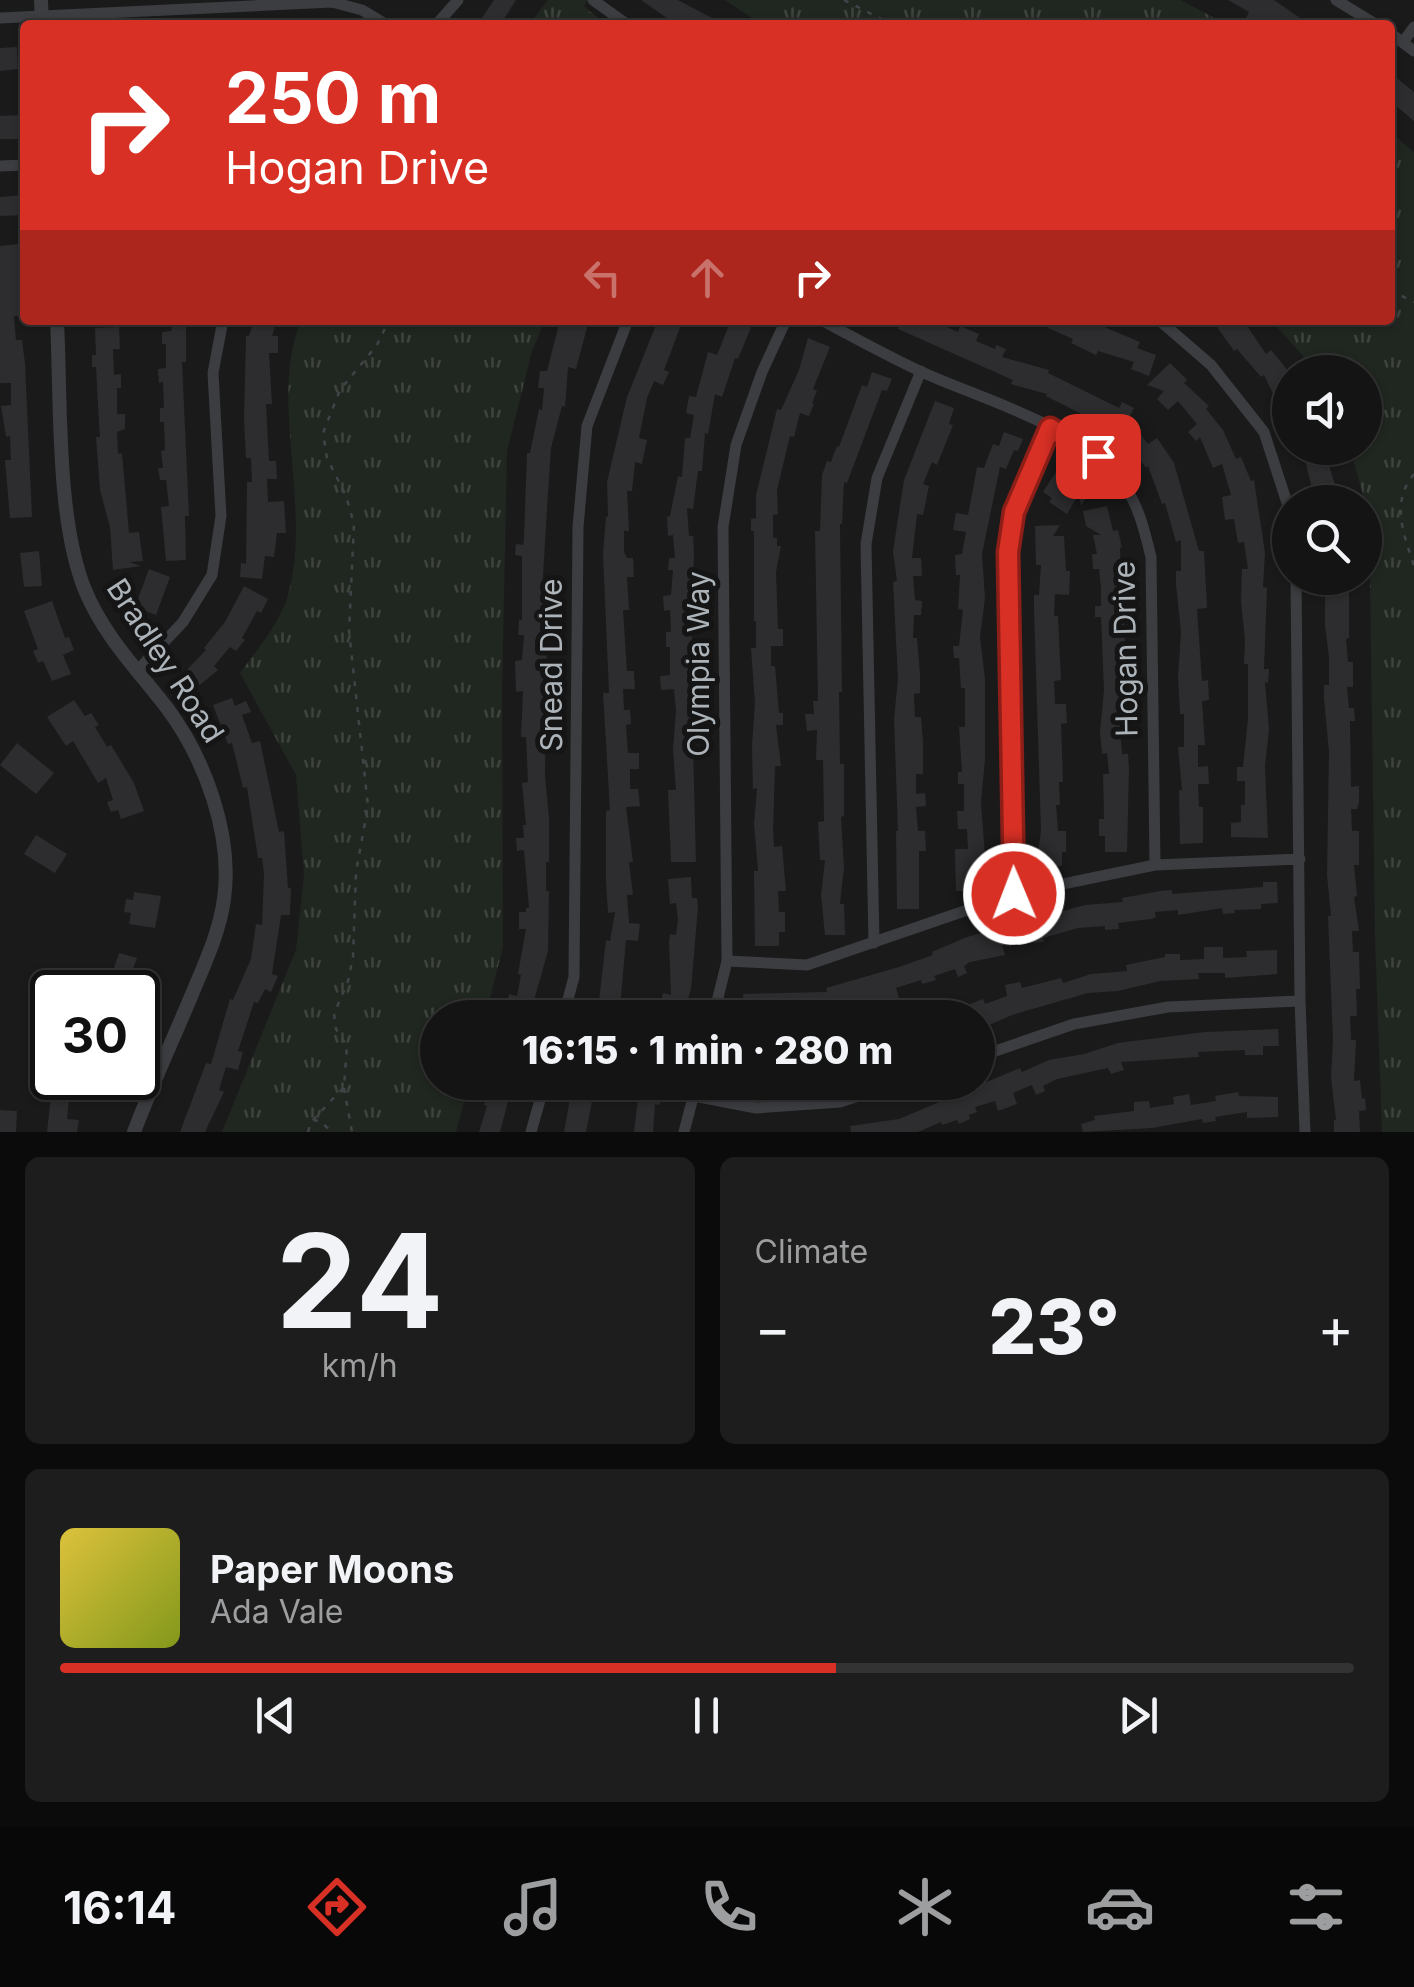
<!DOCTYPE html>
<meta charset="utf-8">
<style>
:root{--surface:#141414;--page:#1d1d1d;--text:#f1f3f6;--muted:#9d9ea0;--line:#333334;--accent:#d93025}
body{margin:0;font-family:Inter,sans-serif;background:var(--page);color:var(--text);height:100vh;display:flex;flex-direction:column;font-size:38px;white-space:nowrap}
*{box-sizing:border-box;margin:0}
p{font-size:32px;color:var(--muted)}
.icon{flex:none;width:55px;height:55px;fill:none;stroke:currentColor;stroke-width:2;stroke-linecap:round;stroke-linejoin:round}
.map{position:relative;height:1132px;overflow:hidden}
.details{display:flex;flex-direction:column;gap:25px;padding:25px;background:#0b0b0b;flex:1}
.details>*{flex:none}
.guide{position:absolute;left:20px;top:20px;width:1375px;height:305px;border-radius:10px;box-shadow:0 2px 8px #0004,0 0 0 2px var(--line);background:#d93025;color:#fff;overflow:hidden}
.tools{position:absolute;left:1272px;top:355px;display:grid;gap:20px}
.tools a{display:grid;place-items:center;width:110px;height:110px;border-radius:50%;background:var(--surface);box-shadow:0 2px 8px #0004,0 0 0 2px var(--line);font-size:50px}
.speed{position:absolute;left:30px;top:970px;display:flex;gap:20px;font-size:50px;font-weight:700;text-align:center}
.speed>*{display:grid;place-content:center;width:130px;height:130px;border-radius:50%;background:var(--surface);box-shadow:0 2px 8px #0004,0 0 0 2px var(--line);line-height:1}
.speed .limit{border:5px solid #111;border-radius:15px;background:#fff;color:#111}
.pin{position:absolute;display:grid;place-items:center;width:85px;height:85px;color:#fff;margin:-42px;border-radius:20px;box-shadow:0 5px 15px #0006}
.me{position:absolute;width:110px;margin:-55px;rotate:359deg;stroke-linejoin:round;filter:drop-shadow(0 0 8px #0008)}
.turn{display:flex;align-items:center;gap:35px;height:210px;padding:0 40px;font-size:45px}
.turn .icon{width:130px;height:130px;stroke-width:2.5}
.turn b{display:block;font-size:70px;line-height:85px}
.lanes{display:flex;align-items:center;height:95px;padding:0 40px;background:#0003;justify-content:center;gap:50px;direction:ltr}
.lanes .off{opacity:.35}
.big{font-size:75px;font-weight:800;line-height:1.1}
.details .card{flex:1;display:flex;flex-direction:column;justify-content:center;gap:15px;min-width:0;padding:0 35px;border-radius:15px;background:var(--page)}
.details .dial{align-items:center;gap:0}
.dial b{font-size:130px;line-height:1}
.song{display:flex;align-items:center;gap:30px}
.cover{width:120px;height:120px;border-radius:15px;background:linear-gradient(135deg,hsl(50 70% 55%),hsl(70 70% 35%))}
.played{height:10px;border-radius:5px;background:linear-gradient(90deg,var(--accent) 60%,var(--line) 60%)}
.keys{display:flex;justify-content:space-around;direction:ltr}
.heat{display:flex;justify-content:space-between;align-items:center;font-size:55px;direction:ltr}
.details .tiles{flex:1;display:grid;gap:25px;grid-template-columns:1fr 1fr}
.card:last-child{grid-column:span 2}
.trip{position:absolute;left:420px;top:1000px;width:575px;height:100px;border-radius:50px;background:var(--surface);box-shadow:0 2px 8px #0004,0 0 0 2px var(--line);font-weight:800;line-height:100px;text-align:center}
.menu{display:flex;height:160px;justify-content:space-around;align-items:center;background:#080808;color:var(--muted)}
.menu .icon{width:70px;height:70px}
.menu .on{color:var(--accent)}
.menu b{font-size:45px;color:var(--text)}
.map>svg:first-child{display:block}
</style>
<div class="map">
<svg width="1414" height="1132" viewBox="0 0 1414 1132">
<defs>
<pattern id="grass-tufts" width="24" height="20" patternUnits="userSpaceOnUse" patternTransform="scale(2.5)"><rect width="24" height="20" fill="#202620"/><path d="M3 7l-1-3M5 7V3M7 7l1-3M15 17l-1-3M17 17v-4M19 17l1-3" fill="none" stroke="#3e433e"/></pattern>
</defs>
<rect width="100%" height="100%" fill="#1a1a1b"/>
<path fill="url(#grass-tufts)" d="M548 0H588L584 6 607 25H529Z
M725 0H1181L1227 25H763Z
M1390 132 1414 152V1132H1382L1375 937 1370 577 1365 502 1350 448H1365V372H1313L1302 355 1271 320H1390Z
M301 320H545L532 351 507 451 502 692 503 947 485 1017 438 1018V1082L469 1083 456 1132H222L296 950 304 875 296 775 240 673C257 650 280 623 288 595 313 508 268 402 301 320Z"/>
<path fill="#2d2d2f" d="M494 0H516L500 25H477Z
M641 0H678L725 25H677Z
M1228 0H1274L1310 25H1278L1271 20 1268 25H1254L1245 20 1249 12Z
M17 47 18 69 0 71V48Z
M1394 76 1414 92V121L1390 101V81Z
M21 115V139H0V116Z
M24 195 25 215 0 216V197Z
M19 244 21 316H14L16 340H22L25 363 32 517 10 518 5 460H11L10 436 6 437 1 406 11 405V383H0V246Z
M174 320H186V362H182L189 516H185L186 560 166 561 161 507 169 506 166 480H160L158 468H163L161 451 165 450 164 422H160V408H164L163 382 159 383 158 369 166 368V344H162V332L171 331Z
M254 320H277L272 336H278V353H269L272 404H266L269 461H276L277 479H267L268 502 284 501 286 533H277L274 557 265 556 262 579 240 577 241 563 246 564 247 482H252L251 458H246L244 420 246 336H249Z
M560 320H589L576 369 568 367 565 407 562 406 551 448 548 493 543 576 547 624 545 775 549 819V862H546V891H549L548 951 529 1018H504L509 994 517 996 521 975 518 974 526 929H519V912H526V908H529L524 850 517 851 516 838H524L523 825H526L522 783 528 782 526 737H521L523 691 516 692 515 661 522 660 524 635H518L519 620H522V556L515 555 516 544 523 545 524 538 527 453H530L539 409 542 410 544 388H538L540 371H547Z
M658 320 681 325 664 370 669 372 663 385 654 381 647 398 639 438 647 440 642 464 635 462 632 491H627L629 531H624V552L627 558H633L634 577H627L629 610H623L627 671H634L635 689H623L624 710H630L631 724 626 725 628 753H639V769H630V789H638L640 806 626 807 633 862H629L633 895H627L629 923 640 924 638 941 626 940 619 1018H592L595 1000 599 1001 606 940 610 941 615 912 608 913 606 882V811L610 810 603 693H609L603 554 606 516 608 517 607 482 627 397Z
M731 320H754L738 359 735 358 722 397 715 394 708 434 705 433 702 471H698L693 509 687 508 689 536H693L694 551 691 666 696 862H671L668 790H676L673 750 676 711 674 689 661 690 660 676 670 675V647H666V632H671L670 610 664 611 663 596 671 595 673 570H668L669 558H675L673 535 668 536 667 517 670 516 678 476 682 477 685 438H690L694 415 686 413 689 396 696 397 708 352 717 355Z
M902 320H938L937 323 958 332 960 326 979 334 976 341 995 349 996 345 1006 349 1002 357 1049 370 1048 373 1119 408 1122 402 1134 408 1121 434 1046 396 1047 394 1011 384 1013 380 898 329Z
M1052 320H1088L1140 342 1137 348 1156 355 1149 376 1131 369 1134 362 1098 351 1096 355 1071 343 1073 339 1048 328Z
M1212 320H1243L1266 354 1271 350 1290 373V408L1282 412 1264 375 1261 377 1237 349 1234 351Z
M119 327 120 349H113L114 375 121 374V388H117V414H125V429L117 432 118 454 122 453 129 533 139 532 143 561 129 562 141 566 113 570 110 527 100 490 96 437H100L98 405 96 367H92V355H96L95 328Z
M808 338 830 347 813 389 817 391 812 403 814 404 809 416 800 413 794 437 790 436 777 490 778 514 773 515V538H777V546H781L776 572 778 629H783V646H771V666H775L779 713H783V725H776L781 766H775L773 831 774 847 782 846 786 891H778L779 912H785V932H779V946H755L754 871H758L754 824 757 788 753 789 752 746 755 703 751 648H756V621H754V531H751V519L756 518V495L777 409 781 410 799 370Z
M1170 363 1187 380 1184 383 1209 406 1206 409 1223 430 1236 459 1241 457 1251 481 1254 480 1265 553 1263 587 1267 588 1264 669H1269L1268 683 1265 682 1269 730 1265 766 1268 838 1231 837V823L1241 822V805H1245V781H1237V767H1243L1248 719V664H1244L1245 640 1241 602 1242 569H1248L1244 542 1238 543 1234 519 1225 520 1222 497 1231 495 1222 464 1213 468 1200 437 1196 441 1188 432 1197 424 1178 401 1168 410 1157 399 1164 391 1147 385Z
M872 372 892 379 887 391 882 390 847 483 844 482 842 524H840L842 692H839L840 764H844V816L841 817 844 867 840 904H844L845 935H825L821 895 825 860H820L818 822 824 821 823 760H816L817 730 807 731 805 714H814L813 701H818L815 531H820L822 475 827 461 831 462 837 446 839 447 862 385 867 387Z
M935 401 954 408 949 424 953 425 937 465 932 462 923 484 929 486 923 515 917 514 912 558H921L922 576H913L915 600 922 601 921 615H914L913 638H917L920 674V693L914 694 915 717H921L923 741V774H916V794L925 793 926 806 916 807 918 831H925L926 851H919V909H897L896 831H898L894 719 898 679 893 582 897 581 893 551 904 480Z
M1138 431 1148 444 1157 438 1174 463 1199 551H1204L1207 608 1197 609 1202 681 1208 680 1209 700 1202 701 1205 745H1198V767L1208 766 1209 784H1198L1199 807H1203V843L1180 844 1179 790H1182L1178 747H1184V714H1180L1178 676 1181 633 1176 584V571H1181V540L1176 542 1165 503 1162 504 1148 466 1146 468 1134 451 1129 454 1122 443Z
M1004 432 1023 439 1018 451 1014 450 1006 469 1000 467 982 554 985 598 980 637 985 679V759L981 802 987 884H972V891H956L955 849H968L967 829H958L957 811H964V784H958V772H962L959 727H965V688H961L959 658H954L953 646H959L963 610 958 609 960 575H956L955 555 962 554 966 532 953 530 956 513 968 515 977 467 984 468 993 444 999 446Z
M1302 448H1324L1340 502H1319L1318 495 1314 496Z
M1061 464 1094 485 1081 506 1079 494 1067 514 1049 502 1052 498 1043 492Z
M1107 506 1113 531 1118 530 1122 548 1120 547 1121 573H1125L1126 585H1122L1127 682 1123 729 1120 728 1122 754H1128L1129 768 1127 852H1105V836H1099V819H1104L1103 774H1109L1107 753 1102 754 1100 733 1104 690 1101 617H1095V606H1101V587L1099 569H1093L1092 554H1097L1093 535H1101L1086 526 1083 511Z
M1060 525 1053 536H1064L1066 571H1070L1069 595 1055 594 1054 616H1058L1061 680 1054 681 1055 704H1066L1067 723 1061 724 1063 782H1059L1060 805H1056L1058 831H1066V852H1062V866H1036L1041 831 1034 609V595H1039L1041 565H1036L1035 526Z
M39 551 42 586 24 587 20 553Z
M149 569 170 577 156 615 135 607Z
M1325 578H1349V638L1346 639 1348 662H1353V687H1347L1349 708H1354L1355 721H1350L1351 787 1359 786V802L1357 809H1351L1352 831H1359V865H1354L1357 896 1354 897 1359 931H1352L1353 952H1359L1360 989H1356L1357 1016H1350L1351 1040H1356L1354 1081 1360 1080 1362 1099 1365 1098 1366 1110 1359 1111 1360 1132H1334V1120H1336L1331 1077 1333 1040 1328 916H1331L1327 875 1329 752 1324 698V685H1329V657L1325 626Z
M244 586 268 599 261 613 257 611 242 638 245 640 236 651 230 647 214 666 218 670 190 693 177 680 206 650 204 648 225 622Z
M52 601 65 638 69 637 74 650 63 655 71 674 52 681 43 661 38 663 33 651 38 649 24 611Z
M232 698 235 706 246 701 251 712 242 715 252 743 260 741 279 832 284 831 288 888H291L290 915H281L272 974 278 976 271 992 265 989 258 1003 254 1002 238 1051 243 1052 238 1070 226 1067 219 1090 224 1092 205 1132H180L206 1063 211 1064 230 999 233 1000 251 959 256 924 262 925 264 874 262 858H258L247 787 243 788 232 743 228 744 213 705Z
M74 700 85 716 91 713 99 725 95 727 107 747 111 745 134 783 144 811 121 819 118 810 111 812 107 802 113 800 106 778 98 783 73 741 66 746 47 717Z
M17 743 54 773 36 794 0 765Z
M36 835 67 854 55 873 24 854Z
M691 877 692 898H697L698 907 691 989 682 1018H664L665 1011 659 1010 663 993 671 995 669 943 670 934 676 935 678 919 676 903 670 904 668 879Z
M1263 882H1277L1278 903 1261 904V909L1234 910 1235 913 1223 914 1222 908 1178 915V910L1155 912 1156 917 1151 919 1118 923 1119 929 1105 930V926L1078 928 1043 938 1044 942 1002 945 1005 955 970 962 964 966 967 973 958 977 955 969 934 976 936 980 922 984 921 980 896 988 899 998 869 1006 867 998 821 1009 822 1016 800 1017V1012L780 1013V1018H744L743 994 827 992 826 988 899 967 933 955 932 952 967 937 1013 924V926L1047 920 1045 916 1085 905 1123 902 1122 898 1160 891 1172 890V894L1263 887Z
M134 892 161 896 155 928 129 924 131 913 124 912 126 899 133 900Z
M1204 947H1223V958L1247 957 1246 951 1277 950V974L1225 978V973H1198L1199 979 1160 981 1118 991 1088 993 1012 1015 978 1030V1018H935L983 999 985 1004 1007 996 1005 985 1020 982 1022 988 1061 978 1063 983 1091 974 1127 971 1126 965 1165 957V954H1180V960L1204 959Z
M119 953 137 958 132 971 137 973 130 992H106Z
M1278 1029 1279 1046H1263V1055H1245V1050L1198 1052 1199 1057 1121 1062 1124 1070 1111 1074 1108 1068 1057 1079 1043 1086 1045 1091 1036 1095 1032 1085 1013 1093 1017 1104 998 1111 995 1101 975 1107 977 1112 969 1115 970 1119 959 1124 957 1120 942 1125 941 1122 918 1132H851L850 1126 899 1119 1020 1068 1022 1072 1049 1060 1084 1054 1118 1043 1205 1032Z
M468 1082H513L500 1132H479L487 1106 484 1105 487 1091 468 1087Z
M573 1082H603L600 1098 593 1096 586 1132H564Z
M640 1082H664L660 1105 655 1104 653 1132H634Z
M1238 1092 1239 1096 1278 1097V1117L1247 1118V1112L1215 1117 1216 1121 1203 1123 1202 1119 1152 1128 1083 1132 1081 1124 1095 1120 1094 1116 1134 1111V1102L1149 1101 1150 1108 1174 1104 1173 1097 1189 1094 1191 1105 1216 1101 1215 1096Z
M51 1096 69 1098 67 1119 79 1120 77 1132H47Z
M0 1110 17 1111 16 1132H0Z"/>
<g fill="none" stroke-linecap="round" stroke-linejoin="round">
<path stroke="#414447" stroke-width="2.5" stroke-dasharray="5 8" stroke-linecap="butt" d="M844 0 893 25
M586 25 590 12
M1390 290 1414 302
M1414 474C1390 503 1404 534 1414 566
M344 1088 352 1132
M313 1120 320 1121 332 1132
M308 1132 311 1122 344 1087 347 1046 336 1029 334 1014 348 981 353 957 356 872 368 806 349 631 354 524 346 496 327 458 323 433 340 390 377 345 389 320"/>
<path stroke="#3b3d40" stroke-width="11" d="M593 0 628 25
M1336 0 1377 25
M0 18 332 2 362 10 387 25
M436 25 458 0
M1390 33 1414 51
M1403 42 1414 27
M0 166 25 165
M821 320C855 338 889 357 924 373 984 400 1079 426 1120 479 1138 503 1144 528 1151 557L1155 865
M1159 320 1211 365 1264 432 1290 512
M1296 578 1300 1001 1305 1132
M136 672 183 622 212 575 221 516 213 373 223 320
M1014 894 1008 552 1014 512 1051 427
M874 943 866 544 877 478 921 371
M727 961 807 965 1014 894 1155 865 1300 859
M563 1018 574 977 578 527 587 426 628 320
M713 1018 727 961 723 527 736 445 762 372 786 320
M978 1057 1074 1024 1168 1007 1300 1001
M694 1096 756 1108 840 1102 902 1082
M531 1132 545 1082
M684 1132 697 1082"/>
<path stroke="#3b3d40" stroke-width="14" d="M41 0 42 25
M57 320C61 399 56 519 85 590 104 636 137 669 167 708 205 759 233 835 224 899 219 935 203 967 190 999 171 1044 151 1087 134 1132"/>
</g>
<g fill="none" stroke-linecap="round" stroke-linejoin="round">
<defs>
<path id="route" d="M1014 894 1008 552 1014 512 1050 428 1098 456"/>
</defs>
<use href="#route" stroke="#8d1f18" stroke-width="25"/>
<use href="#route" stroke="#d93025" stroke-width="18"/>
</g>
<g text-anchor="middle" stroke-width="10" stroke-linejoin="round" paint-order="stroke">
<g font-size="30" fill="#adb4b9" stroke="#151516">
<text transform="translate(1126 649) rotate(-91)" y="10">Hogan Drive</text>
<text transform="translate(165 661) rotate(57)" y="10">Bradley Road</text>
<text transform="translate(699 664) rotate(-90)" y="10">Olympia Way</text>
<text transform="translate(552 665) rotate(-90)" y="10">Snead Drive</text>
</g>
</g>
</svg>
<div class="tools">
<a><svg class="icon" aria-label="sound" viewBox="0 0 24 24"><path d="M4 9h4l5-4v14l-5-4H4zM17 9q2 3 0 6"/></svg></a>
<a><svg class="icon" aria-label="search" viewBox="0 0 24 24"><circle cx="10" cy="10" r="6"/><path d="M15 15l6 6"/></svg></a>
</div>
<div class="speed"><div class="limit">30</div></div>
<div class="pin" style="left:1098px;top:456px;background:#d93025"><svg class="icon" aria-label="arrive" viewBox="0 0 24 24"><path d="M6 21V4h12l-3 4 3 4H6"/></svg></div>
<svg class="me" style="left:1014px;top:894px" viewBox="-20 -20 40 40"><circle r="17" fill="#d93025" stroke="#fff" stroke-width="3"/><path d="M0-11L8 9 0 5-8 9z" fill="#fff"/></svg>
<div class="trip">16:15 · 1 min · 280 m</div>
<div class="guide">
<div class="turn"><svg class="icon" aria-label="right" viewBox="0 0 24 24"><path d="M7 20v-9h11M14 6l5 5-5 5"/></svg><div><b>250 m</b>Hogan Drive</div></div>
<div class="lanes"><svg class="icon off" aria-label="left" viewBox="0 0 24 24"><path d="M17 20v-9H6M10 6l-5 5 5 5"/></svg><svg class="icon off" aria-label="ahead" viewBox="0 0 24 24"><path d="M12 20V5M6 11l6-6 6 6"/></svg><svg class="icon" aria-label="right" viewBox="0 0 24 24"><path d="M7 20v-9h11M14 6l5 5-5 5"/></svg></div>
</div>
</div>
<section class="details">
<div class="tiles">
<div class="card dial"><b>24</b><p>km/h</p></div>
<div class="card"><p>Climate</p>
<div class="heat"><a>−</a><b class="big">23°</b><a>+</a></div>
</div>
<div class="card">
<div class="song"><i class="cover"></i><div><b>Paper Moons</b><p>Ada Vale</p></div></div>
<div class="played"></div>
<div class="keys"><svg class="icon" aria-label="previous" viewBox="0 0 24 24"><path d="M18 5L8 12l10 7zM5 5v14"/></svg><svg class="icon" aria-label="pause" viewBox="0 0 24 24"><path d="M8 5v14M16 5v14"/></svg><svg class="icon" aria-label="next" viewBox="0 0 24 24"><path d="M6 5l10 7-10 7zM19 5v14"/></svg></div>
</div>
</div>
</section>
<nav class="menu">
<b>16:14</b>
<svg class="icon on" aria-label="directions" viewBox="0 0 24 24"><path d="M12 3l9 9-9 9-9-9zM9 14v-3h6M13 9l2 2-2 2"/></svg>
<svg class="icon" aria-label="music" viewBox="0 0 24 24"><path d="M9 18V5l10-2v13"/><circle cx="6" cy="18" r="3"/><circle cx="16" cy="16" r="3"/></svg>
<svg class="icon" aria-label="phone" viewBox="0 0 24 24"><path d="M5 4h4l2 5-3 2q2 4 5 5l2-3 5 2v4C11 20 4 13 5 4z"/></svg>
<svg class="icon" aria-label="climate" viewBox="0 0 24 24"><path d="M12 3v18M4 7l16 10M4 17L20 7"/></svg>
<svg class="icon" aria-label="car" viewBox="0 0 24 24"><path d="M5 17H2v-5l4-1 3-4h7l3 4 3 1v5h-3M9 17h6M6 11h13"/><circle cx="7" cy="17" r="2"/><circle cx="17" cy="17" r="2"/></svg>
<svg class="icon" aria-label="filters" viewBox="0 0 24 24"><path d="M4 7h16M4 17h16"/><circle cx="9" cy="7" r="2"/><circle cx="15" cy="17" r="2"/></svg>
</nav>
